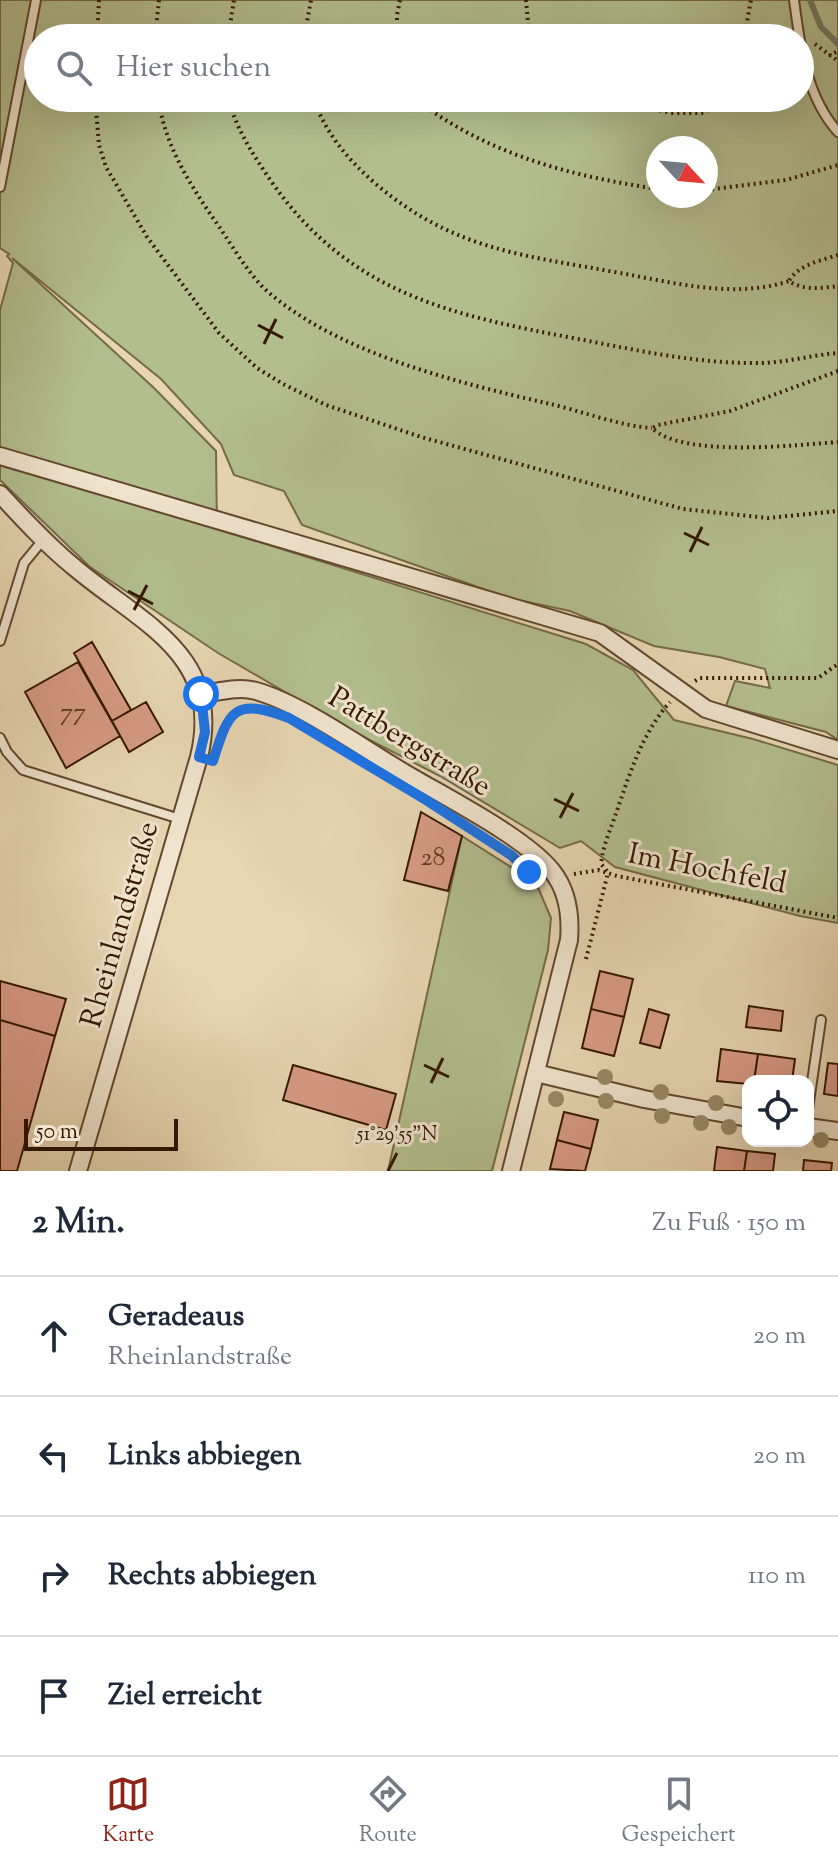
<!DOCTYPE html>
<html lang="de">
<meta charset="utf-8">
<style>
:root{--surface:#fff;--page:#f6f6f7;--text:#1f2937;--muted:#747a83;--line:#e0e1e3;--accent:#8f2418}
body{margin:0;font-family:"Sorts Mill Goudy",serif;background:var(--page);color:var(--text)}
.controls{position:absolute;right:24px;bottom:24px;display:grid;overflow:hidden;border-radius:16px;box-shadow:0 8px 32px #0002}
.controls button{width:72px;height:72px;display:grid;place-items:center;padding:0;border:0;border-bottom:2px solid var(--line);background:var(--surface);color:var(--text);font:40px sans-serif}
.compass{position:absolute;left:646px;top:136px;width:72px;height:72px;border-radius:50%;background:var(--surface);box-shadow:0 8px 32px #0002;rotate:116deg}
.scale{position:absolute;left:24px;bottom:20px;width:154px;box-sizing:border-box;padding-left:8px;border:4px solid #351800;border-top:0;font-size:22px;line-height:28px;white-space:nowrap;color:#351800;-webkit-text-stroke:6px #f0e4ce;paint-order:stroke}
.stop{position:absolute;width:24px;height:24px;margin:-18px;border:6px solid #1a73e8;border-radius:50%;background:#fff}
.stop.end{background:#1a73e8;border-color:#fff;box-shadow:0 2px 8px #0008}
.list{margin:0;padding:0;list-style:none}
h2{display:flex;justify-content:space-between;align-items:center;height:104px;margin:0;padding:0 32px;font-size:34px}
h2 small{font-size:26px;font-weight:400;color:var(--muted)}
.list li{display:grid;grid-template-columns:52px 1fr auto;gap:24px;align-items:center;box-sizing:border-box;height:120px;padding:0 32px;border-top:2px solid var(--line)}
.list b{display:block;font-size:30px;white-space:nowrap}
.list p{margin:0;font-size:26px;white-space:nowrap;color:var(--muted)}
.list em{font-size:26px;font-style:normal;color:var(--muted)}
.icon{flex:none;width:44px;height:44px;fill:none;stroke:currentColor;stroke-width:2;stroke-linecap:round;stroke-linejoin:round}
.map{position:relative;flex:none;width:838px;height:1171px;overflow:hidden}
.search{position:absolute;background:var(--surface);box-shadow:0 8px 32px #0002;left:24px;right:24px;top:24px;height:88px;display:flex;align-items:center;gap:20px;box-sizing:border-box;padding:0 28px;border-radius:44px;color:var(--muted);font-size:30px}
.sheet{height:584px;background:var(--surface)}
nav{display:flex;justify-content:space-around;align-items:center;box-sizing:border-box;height:112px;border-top:2px solid var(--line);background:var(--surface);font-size:22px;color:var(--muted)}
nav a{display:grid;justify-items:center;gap:4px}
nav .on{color:var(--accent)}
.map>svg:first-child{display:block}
.green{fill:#b3be8f;stroke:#746b48;stroke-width:2;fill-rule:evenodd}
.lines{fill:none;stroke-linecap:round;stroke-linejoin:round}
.stream{stroke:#707964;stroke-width:6}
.building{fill:#d89b86;stroke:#351800;stroke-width:2}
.service-casing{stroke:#62482d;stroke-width:12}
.minor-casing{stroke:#62482d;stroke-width:20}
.path{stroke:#351800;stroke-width:4;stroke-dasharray:2 4;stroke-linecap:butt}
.service{stroke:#f0e4ce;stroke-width:8}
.minor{stroke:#f0e4ce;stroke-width:16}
.tree{fill:#9a8968}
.route{stroke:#1a73e8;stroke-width:10}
.ticks{fill:none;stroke:#351800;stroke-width:3}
.labels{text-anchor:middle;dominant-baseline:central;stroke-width:6;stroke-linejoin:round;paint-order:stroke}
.number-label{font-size:26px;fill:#5e3922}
.street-label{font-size:30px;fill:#351800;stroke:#f0e4ce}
.ticks-label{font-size:20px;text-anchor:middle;fill:#351800;stroke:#f0e4ce;stroke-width:6;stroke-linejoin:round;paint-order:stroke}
</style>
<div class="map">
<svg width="838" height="1171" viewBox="0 0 838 1171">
<rect width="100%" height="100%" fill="#e8d6b3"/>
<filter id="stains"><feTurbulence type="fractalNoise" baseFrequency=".0025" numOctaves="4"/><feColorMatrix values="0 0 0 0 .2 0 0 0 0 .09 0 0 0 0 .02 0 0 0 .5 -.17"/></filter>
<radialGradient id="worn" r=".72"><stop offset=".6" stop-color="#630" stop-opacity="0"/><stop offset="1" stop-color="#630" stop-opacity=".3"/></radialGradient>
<!-- green -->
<path class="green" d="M0 0H838V740L826 732 726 706 735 681 770 688 765 669 719 657 654 646 570 611 509 598 302 525 284 491 234 475 221 444 161 379 12 258 154 388 216 451 217 529 586 644 633 670 674 720 753 739 838 765V923L800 916 615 867 581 841 560 848 440 776 352 731 218 653 90 567 0 480V310L13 263 7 256 9 254 0 248ZM38 38H800V98H38ZM658 148H706V196H658Z
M462 836 536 883 551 918 548 950 492 1171H388Z"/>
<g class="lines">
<!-- stream -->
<path class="stream" d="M810 0 821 27 838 44"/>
</g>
<!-- building -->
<path class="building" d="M92 642 131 710 112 721 74 653Z
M78 662 120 736 66 768 25 692Z
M146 702 163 732 129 752 112 721Z
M421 812 462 836 448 891 404 880Z
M600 971 633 979 624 1017 591 1009Z
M0 981 66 999 55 1036 0 1020Z
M749 1006 783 1011 781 1031 746 1027Z
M591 1009 624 1017 614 1056 582 1048Z
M649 1009 669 1015 660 1048 640 1043Z
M0 1020 55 1036 17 1171H0Z
M721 1049 758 1054 754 1081H748V1084L717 1081Z
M758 1054 795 1059 792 1081H754Z
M828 1063 838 1064V1096L824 1094Z
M293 1065 396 1094 386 1130 283 1100Z
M564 1112 598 1120 591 1149 557 1140Z
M557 1140 591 1149 585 1171 550 1169Z
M717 1147 747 1151 744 1171H714Z
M747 1151 775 1154 773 1171H744Z
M804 1160 832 1163 831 1171H803Z"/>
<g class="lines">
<!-- service casing -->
<g class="service-casing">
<path id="service" d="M794 0C800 45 806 97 838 132
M0 187 36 0
M0 641 24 563 43 540
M0 738 7 752 23 770 180 819
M808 1109 821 1020"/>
</g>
<!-- minor casing -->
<g class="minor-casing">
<path id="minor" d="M0 456 600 633 706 709 838 750
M0 494C23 519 48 546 74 567 140 623 224 654 199 757L78 1171
M201 694C218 692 239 686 256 691 299 703 360 746 400 770 441 795 524 836 552 871 568 891 571 915 569 940L511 1171
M536 1073 644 1099 748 1118
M808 1127 838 1131"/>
</g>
<!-- path -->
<path class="path" d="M526 0 529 33 531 38
M97 38 99 0
M155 38 159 0
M228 38 234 0
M304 38 311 0
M397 38V15L400 0
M744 38 751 0
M815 44 838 61
M829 56 838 51
M95 98 99 145 106 167 147 237 219 333 257 368 283 384 326 405 421 437 683 509 768 518 838 511
M158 98C165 144 187 180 213 218 229 240 247 273 267 291 338 353 455 382 546 403 579 410 619 426 652 428
M228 98C237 131 254 156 273 184 352 295 452 315 578 339 636 350 694 363 753 363 782 364 810 355 838 353
M313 98C326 134 348 160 377 185 456 251 524 255 620 273 675 283 735 299 789 281
M417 98C432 113 450 123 468 133 529 165 591 179 658 189
M607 98 671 113H704L725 98
M706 190 786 180 838 165
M838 255C820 261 799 264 789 281 803 291 822 288 838 286
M838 371 730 411 658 425 652 428C682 458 797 445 838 442
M695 681 700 678H818L838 664
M222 735C226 724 231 712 243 709
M607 871 601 864C603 848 607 837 613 822 628 780 640 735 670 702
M574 874 598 870 617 876 838 918
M586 959 608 873"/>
<!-- service -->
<use href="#service" class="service"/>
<!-- minor -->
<use href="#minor" class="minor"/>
</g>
<!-- trees -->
<g class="tree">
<circle cx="605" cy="1077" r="8"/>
<circle cx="661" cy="1092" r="8"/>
<circle cx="556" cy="1099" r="8"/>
<circle cx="606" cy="1101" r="8"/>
<circle cx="716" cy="1103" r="8"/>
<circle cx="662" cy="1116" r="8"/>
<circle cx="701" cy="1123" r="8"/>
<circle cx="729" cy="1127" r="8"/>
<circle cx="821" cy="1140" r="8"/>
</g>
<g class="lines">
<!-- route -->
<path class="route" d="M201 694 205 732 199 757 213 761C229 710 234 697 289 718L426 800 511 855 529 872"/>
</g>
<!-- ticks -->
<path class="ticks" d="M258 325 283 338M264 344 276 319M684 533 709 545M690 552 702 527M128 591 153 604M134 610 147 585M554 799 579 811M560 818 573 793M424 1065 449 1077M431 1083 443 1058M388 1171 397 1153"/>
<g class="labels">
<!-- number labels -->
<g class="number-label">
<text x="73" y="713">77</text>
<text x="433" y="858">28</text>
</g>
<!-- street labels -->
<g class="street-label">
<text transform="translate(409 743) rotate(31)">Pattbergstraße</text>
<text transform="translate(707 870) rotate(11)">Im Hochfeld</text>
<text transform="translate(121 925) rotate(-74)">Rheinlandstraße</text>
</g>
</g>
<g class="ticks-label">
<text x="397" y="1140">51°29'55"N</text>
</g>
<rect width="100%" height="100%" filter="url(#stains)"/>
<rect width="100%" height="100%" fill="url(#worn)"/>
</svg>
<div class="controls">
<button><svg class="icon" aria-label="locate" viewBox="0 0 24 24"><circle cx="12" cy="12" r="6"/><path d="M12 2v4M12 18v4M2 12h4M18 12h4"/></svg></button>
</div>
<svg class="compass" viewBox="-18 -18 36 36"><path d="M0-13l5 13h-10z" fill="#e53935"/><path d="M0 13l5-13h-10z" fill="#747a83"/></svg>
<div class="scale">50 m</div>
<div class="stop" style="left:201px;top:694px"></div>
<div class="stop end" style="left:529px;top:872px"></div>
<div class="search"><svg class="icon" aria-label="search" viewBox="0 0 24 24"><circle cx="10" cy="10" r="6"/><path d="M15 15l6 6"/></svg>Hier suchen</div>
</div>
<section class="sheet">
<h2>2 Min.<small>Zu Fuß · 150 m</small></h2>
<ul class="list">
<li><svg class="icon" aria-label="ahead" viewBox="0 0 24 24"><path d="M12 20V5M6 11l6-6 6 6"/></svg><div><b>Geradeaus</b><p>Rheinlandstraße</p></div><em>20 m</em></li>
<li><svg class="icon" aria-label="left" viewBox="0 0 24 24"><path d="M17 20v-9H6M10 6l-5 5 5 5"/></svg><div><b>Links abbiegen</b></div><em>20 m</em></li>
<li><svg class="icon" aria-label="right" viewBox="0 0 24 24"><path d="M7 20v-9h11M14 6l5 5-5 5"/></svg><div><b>Rechts abbiegen</b></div><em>110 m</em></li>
<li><svg class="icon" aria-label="arrive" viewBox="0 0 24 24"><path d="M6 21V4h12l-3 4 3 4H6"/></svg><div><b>Ziel erreicht</b></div></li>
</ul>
</section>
<nav>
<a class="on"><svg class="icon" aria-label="map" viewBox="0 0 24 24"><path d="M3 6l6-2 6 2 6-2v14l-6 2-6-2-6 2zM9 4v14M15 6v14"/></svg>Karte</a>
<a><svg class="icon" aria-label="directions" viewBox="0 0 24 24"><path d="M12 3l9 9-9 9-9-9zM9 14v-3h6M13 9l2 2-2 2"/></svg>Route</a>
<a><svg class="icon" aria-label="saved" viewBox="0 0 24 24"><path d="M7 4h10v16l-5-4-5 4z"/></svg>Gespeichert</a>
</nav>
